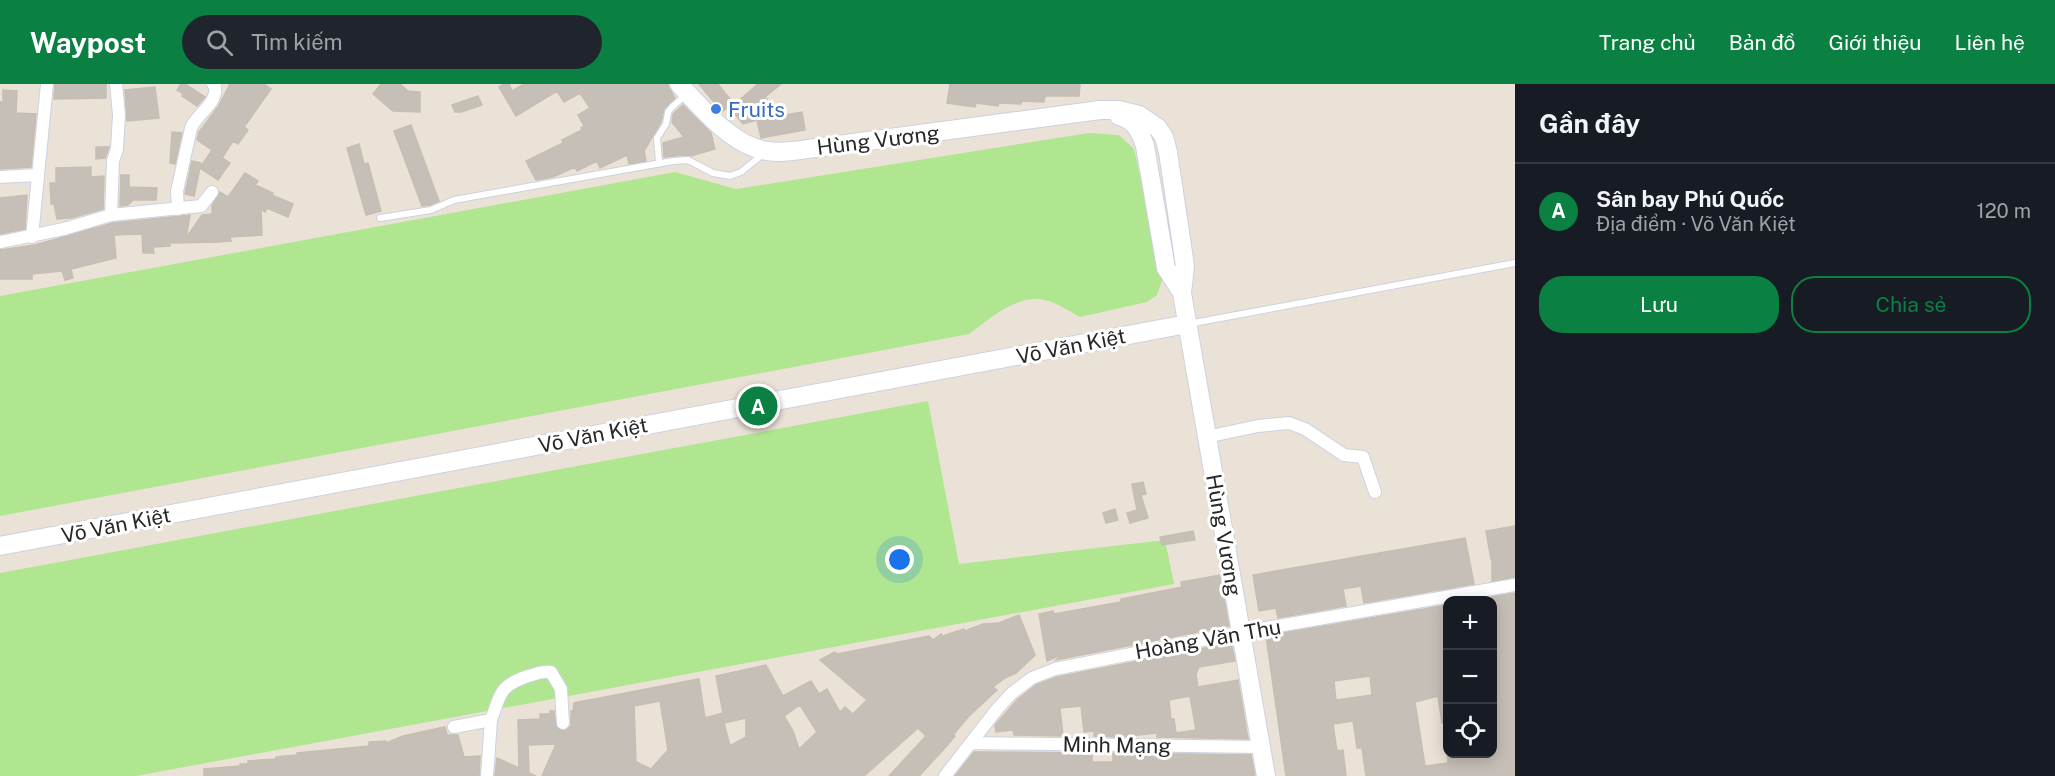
<!DOCTYPE html>
<html lang="vi">
<meta charset="utf-8">
<style>
:root{--surface:#171b24;--page:#20242c;--text:#f1f3f6;--muted:#9ea1a6;--line:#363941;--accent:#0b8043}
body{margin:0;font-family:"Public Sans",sans-serif;background:var(--page);color:var(--text)}
.controls{position:absolute;right:18px;bottom:18px;display:grid;overflow:hidden;border-radius:12px;box-shadow:0 3px 15px #0003}
.controls button{width:54px;height:54px;display:grid;place-items:center;padding:0;border:0;border-bottom:2px solid var(--line);background:var(--surface);color:var(--text);font:30px sans-serif}
.you{position:absolute;left:900px;top:476px;width:21px;height:21px;margin:-15px;border:4px solid #fff;border-radius:50%;background:#1a73e8;box-shadow:0 0 0 9px #1a73e833}
.badge{display:grid;place-items:center;width:39px;height:39px;border-radius:50%;background:var(--accent);color:#fff;font-size:20px;font-weight:700}
.pin{position:absolute;translate:-50% -50%;border:3px solid #fff;box-shadow:0 2px 6px #0006}
.list{margin:0;padding:0;list-style:none}
h2{display:flex;justify-content:space-between;align-items:center;height:78px;margin:0;padding:0 24px;font-size:26px}
h2 small{font-size:20px;font-weight:400;color:var(--muted)}
.list li{display:grid;grid-template-columns:39px 1fr auto;gap:18px;align-items:center;box-sizing:border-box;height:96px;padding:0 24px;border-top:2px solid var(--line)}
.list b{display:block;font-size:22px;white-space:nowrap}
.list p{margin:0;font-size:20px;white-space:nowrap;color:var(--muted)}
.list em{font-size:20px;font-style:normal;color:var(--muted)}
.actions{display:flex;gap:12px;padding:18px 24px}
.actions a{flex:1;padding:14px 0;border:2px solid var(--accent);border-radius:24px;text-align:center;font-size:21px;color:var(--accent)}
.actions .main{background:var(--accent);color:#fff}
.icon{flex:none;width:33px;height:33px;fill:none;stroke:currentColor;stroke-width:2;stroke-linecap:round;stroke-linejoin:round}
.map{position:relative;flex:none;width:1515px;height:692px;overflow:hidden}
header{display:flex;align-items:center;gap:36px;box-sizing:border-box;height:84px;padding:0 30px;background:var(--accent);color:#fff}
header strong{font-size:28px}
nav{display:flex;gap:33px;margin-inline-start:auto;font-size:21px}
.search{width:420px;height:54px;background:var(--page);display:flex;align-items:center;gap:15px;box-sizing:border-box;padding:0 21px;border-radius:33px;color:var(--muted);font-size:22px}
main{display:flex}
aside{flex:1;background:var(--surface)}
.map>svg:first-child{display:block}
.green{fill:#b0e68f}
.building{fill:#c6bfb7;stroke:#c6beb1;stroke-width:1.5;fill-rule:evenodd}
.lines{fill:none;stroke-linecap:round;stroke-linejoin:round}
.lane-casing{stroke:#ccd1e2;stroke-width:8}
.street-casing{stroke:#ccd1e2;stroke-width:14}
.secondary-casing{stroke:#ccd1e2;stroke-width:20}
.lane{stroke:#fff;stroke-width:6}
.street{stroke:#fff;stroke-width:12}
.secondary{stroke:#fff;stroke-width:18}
.shop-dot{fill:#3f7fe0;stroke:#fff;stroke-width:2}
.labels{text-anchor:middle;dominant-baseline:central;stroke-width:6;stroke-linejoin:round;paint-order:stroke}
.shop-label{font-size:21px;fill:#366cbe;stroke:#fff;text-anchor:start}
.street-label{font-size:21px;fill:#272727;stroke:#fff}
</style>
<header>
<strong>Waypost</strong>
<div class="search"><svg class="icon" aria-label="search" viewBox="0 0 24 24"><circle cx="10" cy="10" r="6"/><path d="M15 15l6 6"/></svg>Tìm kiếm</div>
<nav><a>Trang chủ</a><a>Bản đồ</a><a>Giới thiệu</a><a>Liên hệ</a></nav>
</header>
<main>
<div class="map">
<svg width="1515" height="692" viewBox="0 0 1515 692">
<rect width="100%" height="100%" fill="#ebe2d7"/>
<!-- green -->
<path class="green" d="M1089 49 1119 51 1134 65 1163 193 1157 211 1147 218 1080 233C1071 228 1063 223 1054 219 1022 205 993 232 969 250L0 432V212L675 88 736 105Z
M928 317 959 480 1165 456 1174 500 136 692H0V489Z"/>
<!-- building -->
<path class="building" d="M55 0H106V14L54 15Z
M181 0H185L205 13 197 22 182 12 184 10 177 6Z
M230 0H264L271 5 244 43 248 46 238 60 233 57 222 74 230 79 218 96 200 84 212 66 197 56 199 48 218 23Z
M381 0H400L408 7 420 8V28L393 27 373 10Z
M504 0H509L512 7 524 0H667L675 14 664 25 661 38 644 67 646 77 629 80 627 71 600 84 597 77 577 87 575 83 553 93 536 96 526 77 563 59 562 56 582 46 581 44 584 42 578 31 590 24 580 9 564 18 557 7 516 32 499 3Z
M699 0H718L733 19 722 28Z
M758 0H781L765 13 779 32 802 28 805 46 761 54 757 36 743 40 730 24Z
M950 0H1080L1079 12H1045L1044 18 1021 17V20L999 19 998 22 976 19 975 23 947 19Z
M155 3 159 34 127 37 125 6Z
M3 6 17 7 16 29 36 30 31 83 0 85V18H3Z
M478 12 482 21 461 28H455L452 21Z
M683 21 711 49 715 65 691 72 686 71 664 73 663 59 684 53 672 38 673 30Z
M411 41 439 117 430 121 422 122 394 47Z
M172 48 182 49 175 80 170 79Z
M359 60 364 80 368 79 381 127 366 131 347 64Z
M96 63H109L105 74 96 75Z
M192 77 201 79 194 112 185 110Z
M91 83V93L104 92 103 125 71 134 57 135 54 120H51L50 99H56V84Z
M245 89 258 97 255 101 273 109 272 111 293 120 288 133 267 124 265 128 261 125 262 151 230 153 231 157 219 158 170 159V162L153 163 154 169H143L142 150 114 151 116 174 71 185 73 194 65 196 62 187 32 190V195H0V166L35 161 113 139 190 131 186 154 202 131 212 130V122L220 108 228 113Z
M121 91H129V103L157 104 156 116H133L128 121 120 122Z
M27 111 25 145 0 150V114Z
M1143 398 1146 410 1141 411 1148 434 1130 439 1127 429 1137 426 1132 400Z
M1115 425 1118 436 1106 439 1103 429Z
M1515 442V493L1492 497V475H1491L1486 447Z
M1193 447 1195 456 1162 461 1160 453Z
M1465 454 1474 500 1364 519 1361 502 1343 505 1346 522 1278 534 1276 524 1259 527 1253 491Z
M1220 491 1229 542 1056 576 1063 570 1047 577 1039 530 1053 527 1054 530 1121 518V515L1182 503 1181 498Z
M1515 509V692H1366L1362 664H1357L1353 637 1333 640 1337 667 1343 666 1346 692H1286L1266 552 1448 521V639H1442L1438 612 1415 618 1425 682 1448 679 1447 669H1492V513ZM1370 592 1372 611 1336 616 1334 597Z
M1019 531 1035 571 1016 589 1005 594 993 603 997 606 969 632 953 651 955 652 944 665 919 692H889L926 652 918 644 864 692H542L556 660 528 661 529 689 536 692H495L497 674 519 684 518 636 540 635V630H550V627H554L556 643 564 647 571 642V627H573L574 619 699 595 705 634 723 629 716 592 766 581 783 612 811 597 819 610 827 605 840 628 845 623 853 630 867 616 820 576 835 568 837 570 929 552 933 556 941 550 943 552 964 545 965 547 983 540 999 539ZM660 617 668 666 651 685 636 678 634 622ZM800 621 817 648 799 665 793 647 784 632ZM746 634V653L730 662 724 639Z
M1231 559 1235 577 1199 583 1196 590 1198 603 1238 596 1248 655 1157 653V649L1119 653 1094 652V647L1084 648 1081 622 1060 624 1063 652 1014 651 1013 646 996 648 995 641 1018 615 1036 601 1057 593ZM1190 612 1196 646 1176 649 1174 635H1171L1169 616Z
M445 643 447 651H458L464 673 480 672 479 692H204V685L240 682V680H248V677L276 675V673L297 671V669L369 662V658L386 657V659L403 652Z
M974 668 1092 669V678H1113V669L1251 671 1255 692H955Z"/>
<g class="lines">
<!-- lane casing -->
<g class="lane-casing">
<path id="lane" d="M659 79 657 54 666 40 668 28 672 23 687 10
M380 134 431 126 454 116 673 77 688 76 713 89 730 92 741 88 763 70
M1188 240 1515 179"/>
</g>
<!-- street casing -->
<g class="street-casing">
<path id="street" d="M0 93 37 91
M178 125 177 107 191 44C198 28 218 20 215 2L213 0
M111 131 113 77 117 65 119 31 116 0
M32 153 47 0
M0 158 64 145 111 131 201 122 212 108
M1206 353 1258 342 1289 339 1305 345 1344 371 1363 373 1375 408
M454 643 491 636C501 609 499 602 528 592 536 590 542 587 551 588L561 605 563 639
M972 659 1261 663
M487 692 491 636
M945 692 998 624 1012 609 1032 594 1055 585 1243 548 1515 501"/>
</g>
<!-- secondary casing -->
<g class="secondary-casing">
<path id="secondary" d="M679 0C702 24 732 62 767 67 785 70 805 65 823 63L1100 26H1119L1139 31 1158 44 1164 53 1168 68 1185 182 1182 209 1266 692
M1119 32C1135 36 1140 47 1145 62L1166 184 1182 209
M0 462 1187 240"/>
</g>
<!-- lane -->
<use href="#lane" class="lane"/>
<!-- street -->
<use href="#street" class="street"/>
<!-- secondary -->
<use href="#secondary" class="secondary"/>
</g>
<!-- markers -->
<circle class="shop-dot" cx="716" cy="25" r="6"/>
<g class="labels">
<!-- shop labels -->
<g class="shop-label">
<text x="728" y="25">Fruits</text>
</g>
<!-- street labels -->
<g class="street-label">
<text transform="translate(878 56) rotate(-7)">Hùng Vương</text>
<text transform="translate(1071 262) rotate(-11)">Võ Văn Kiệt</text>
<text transform="translate(593 351) rotate(-11)">Võ Văn Kiệt</text>
<text transform="translate(116 441) rotate(-11)">Võ Văn Kiệt</text>
<text transform="translate(1224 451) rotate(80)">Hùng Vương</text>
<text transform="translate(1208 555) rotate(-10)">Hoàng Văn Thụ</text>
<text transform="translate(1117 661) rotate(1)">Minh Mạng</text>
</g>
</g>
</svg>
<div class="controls">
<button>+</button>
<button>−</button>
<button><svg class="icon" aria-label="locate" viewBox="0 0 24 24"><circle cx="12" cy="12" r="6"/><path d="M12 2v4M12 18v4M2 12h4M18 12h4"/></svg></button>
</div>
<div class="you"></div>
<div class="pin badge" style="left:758px;top:322px">A</div>
</div>
<aside>
<h2>Gần đây<small></small></h2>
<ul class="list">
<li><span class="badge">A</span><div><b>Sân bay Phú Quốc</b><p>Địa điểm · Võ Văn Kiệt</p></div><em>120 m</em></li>
</ul>
<div class="actions"><a class="main">Lưu</a><a>Chia sẻ</a></div>
</aside>
</main>
